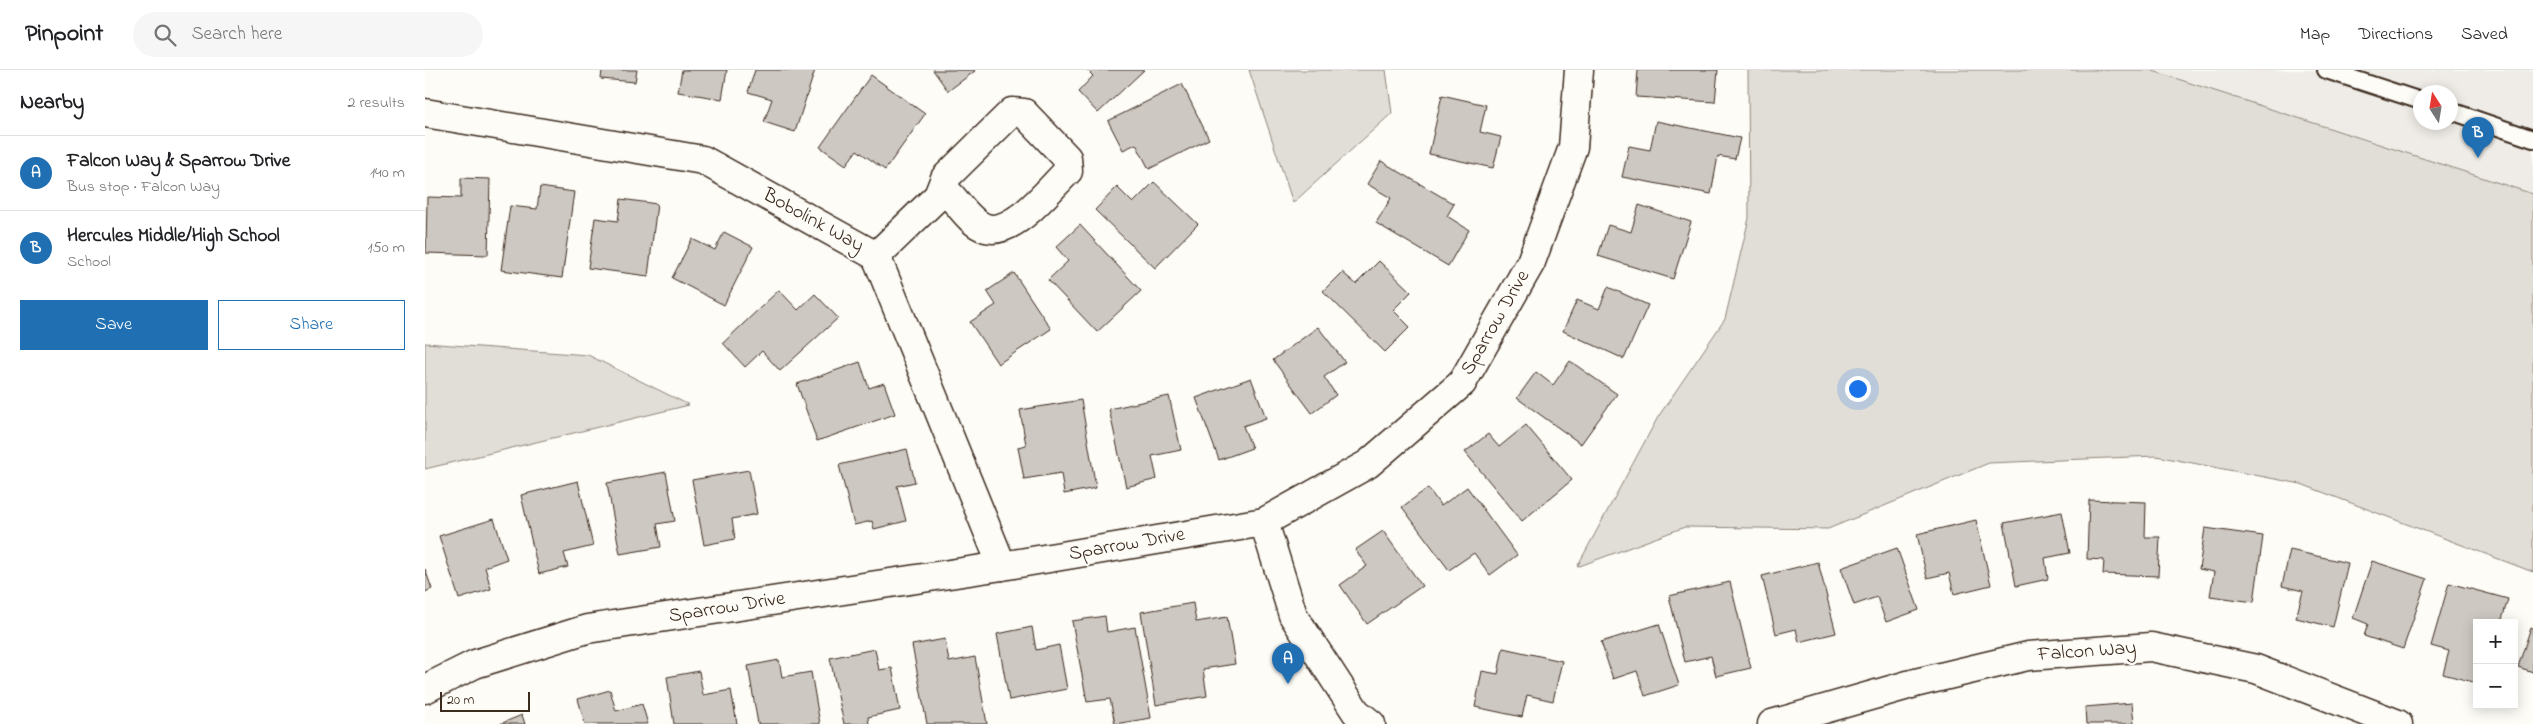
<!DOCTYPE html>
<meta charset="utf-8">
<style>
:root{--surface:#fff;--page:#f6f6f6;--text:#202124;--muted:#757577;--line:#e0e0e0;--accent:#1f6fb2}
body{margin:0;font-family:"Indie Flower",sans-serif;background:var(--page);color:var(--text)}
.controls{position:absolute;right:15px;bottom:15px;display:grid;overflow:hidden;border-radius:0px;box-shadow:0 2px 12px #0003}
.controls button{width:45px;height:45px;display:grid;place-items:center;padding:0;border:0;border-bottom:1px solid var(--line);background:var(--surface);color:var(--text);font:25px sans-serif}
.compass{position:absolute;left:1988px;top:15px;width:45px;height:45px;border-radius:50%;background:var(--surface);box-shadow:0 2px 12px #0003;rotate:348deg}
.scale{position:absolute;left:15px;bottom:12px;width:90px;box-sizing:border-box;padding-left:5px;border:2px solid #3b2a1e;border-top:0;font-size:14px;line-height:18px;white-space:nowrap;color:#3b2a1e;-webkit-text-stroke:4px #fdfcf7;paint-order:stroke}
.you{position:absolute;left:1432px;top:318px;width:18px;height:18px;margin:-12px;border:4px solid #fff;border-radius:50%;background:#1a73e8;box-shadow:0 0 0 8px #1a73e833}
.badge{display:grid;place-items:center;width:32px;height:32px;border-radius:50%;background:var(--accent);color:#fff;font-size:16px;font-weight:700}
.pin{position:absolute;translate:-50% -41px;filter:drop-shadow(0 1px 2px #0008)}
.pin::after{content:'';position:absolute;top:26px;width:18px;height:15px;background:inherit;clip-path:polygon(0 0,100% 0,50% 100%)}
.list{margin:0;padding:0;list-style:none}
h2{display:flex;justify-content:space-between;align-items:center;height:65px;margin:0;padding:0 20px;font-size:21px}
h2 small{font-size:16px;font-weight:400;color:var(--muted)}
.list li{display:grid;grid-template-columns:32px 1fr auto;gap:15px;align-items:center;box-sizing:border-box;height:75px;padding:0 20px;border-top:1px solid var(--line)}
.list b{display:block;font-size:19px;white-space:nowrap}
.list p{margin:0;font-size:16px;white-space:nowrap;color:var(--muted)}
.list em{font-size:16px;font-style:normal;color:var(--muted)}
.actions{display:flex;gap:10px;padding:15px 20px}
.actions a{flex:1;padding:11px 0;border:1px solid var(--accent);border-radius:0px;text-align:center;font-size:18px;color:var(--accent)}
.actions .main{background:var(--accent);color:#fff}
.icon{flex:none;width:28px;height:28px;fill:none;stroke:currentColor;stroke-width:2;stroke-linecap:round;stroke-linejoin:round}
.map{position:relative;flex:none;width:2108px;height:654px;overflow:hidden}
header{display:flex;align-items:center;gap:30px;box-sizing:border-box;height:70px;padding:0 25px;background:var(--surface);border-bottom:1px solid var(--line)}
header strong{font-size:24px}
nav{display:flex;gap:28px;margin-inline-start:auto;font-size:18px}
.search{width:350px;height:45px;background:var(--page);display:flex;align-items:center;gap:12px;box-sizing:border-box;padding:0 18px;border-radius:28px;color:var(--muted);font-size:19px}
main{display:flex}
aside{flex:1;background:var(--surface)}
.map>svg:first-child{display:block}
.built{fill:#efece7;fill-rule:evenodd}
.green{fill:#e1ded7;stroke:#8e847a}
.building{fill:#cdc8c2;stroke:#3b2a1e}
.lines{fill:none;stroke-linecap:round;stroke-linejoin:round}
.service-casing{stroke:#3b2a1e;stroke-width:20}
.minor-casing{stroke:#3b2a1e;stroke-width:31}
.tertiary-casing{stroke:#3b2a1e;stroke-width:31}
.service{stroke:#fdfcf7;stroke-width:16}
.minor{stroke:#fdfcf7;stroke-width:28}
.tertiary{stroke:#fdfcf7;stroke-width:28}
.labels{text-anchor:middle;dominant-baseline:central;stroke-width:4.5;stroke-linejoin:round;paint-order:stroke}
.street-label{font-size:20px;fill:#3b2a1e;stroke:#fdfcf7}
</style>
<header>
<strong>Pinpoint</strong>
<div class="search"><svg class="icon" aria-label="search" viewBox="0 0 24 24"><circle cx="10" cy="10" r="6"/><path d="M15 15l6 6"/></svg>Search here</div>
<nav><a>Map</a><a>Directions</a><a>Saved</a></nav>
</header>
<main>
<aside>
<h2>Nearby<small>2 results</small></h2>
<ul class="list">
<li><span class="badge">A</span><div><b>Falcon Way &amp; Sparrow Drive</b><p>Bus stop · Falcon Way</p></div><em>140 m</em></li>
<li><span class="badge">B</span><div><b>Hercules Middle/High School</b><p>School</p></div><em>150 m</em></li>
</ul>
<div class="actions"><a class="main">Save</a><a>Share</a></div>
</aside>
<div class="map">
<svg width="2108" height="654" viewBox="0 0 2108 654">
<rect width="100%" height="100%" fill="#fdfcf7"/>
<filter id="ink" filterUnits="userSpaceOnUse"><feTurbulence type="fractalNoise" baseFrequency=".02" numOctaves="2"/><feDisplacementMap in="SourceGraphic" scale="10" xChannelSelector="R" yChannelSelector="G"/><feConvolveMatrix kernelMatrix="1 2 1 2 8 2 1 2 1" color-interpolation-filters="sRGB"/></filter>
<g filter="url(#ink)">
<!-- built -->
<path class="built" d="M1725 0H2108V124ZM1996 22H2026V52H1996Z"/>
<!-- green -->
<path class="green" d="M824 0H961L967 43 868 133Z
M1323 0H1725L2108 124V502L1876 414 1731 386 1564 393 1403 459 1260 457 1152 497 1233 347 1300 249 1324 148Z
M0 273 163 285 264 335 0 399Z"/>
<!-- building -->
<path class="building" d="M177 0H212L210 12 176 9Z
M257 0H302L297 29 253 22Z
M330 0H390L370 62 339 52 347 29 323 22Z
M508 0H549L550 1 523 21Z
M662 0H719L673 43 653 22 668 6Z
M1213 0H1293L1290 32 1211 27Z
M446 5 500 44 460 100 432 80 421 95 395 77Z
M757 14 784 69 724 99 711 74 698 80 683 51Z
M1017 25 1061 35 1055 62 1076 67 1068 98 1004 84Z
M1231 51 1315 68 1310 89 1293 86 1286 124 1197 107 1204 76 1225 80Z
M956 91 1029 134 1022 146 1044 160 1023 196 951 153 966 128 942 114Z
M36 108 65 109 63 185 1 183 2 127 36 128Z
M729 112 773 154 730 198 670 140 692 117 708 133Z
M115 117 149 122 137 208 76 200 85 136 112 139Z
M196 129 232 134 223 206 163 198 170 148 193 151Z
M1214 135 1266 152 1248 209 1173 186 1183 155 1206 162Z
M655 155 716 221 672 262 623 210 643 191 631 177Z
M299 162 328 177 299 235 247 208 267 169 290 180Z
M954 191 986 222 968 240 985 257 960 282 898 221 917 202 931 214Z
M589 203 626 259 573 294 545 252 571 235 562 221Z
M1183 217 1223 235 1199 289 1138 261 1152 230 1174 239Z
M354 220 373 240 390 224 413 248 355 301 337 281 320 297 298 273Z
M893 257 920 292 899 307 911 325 887 343 848 290Z
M1145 291 1192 324 1156 374 1092 328 1111 302 1128 315Z
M435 292 444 318 459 313 470 344 392 371 372 314Z
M826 308 841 348 818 356 827 378 794 390 771 328Z
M744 326 756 380 727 386 732 409 701 417 684 339Z
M656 330 671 418 639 424 636 403 599 409 593 377 601 375 595 340Z
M1101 355 1147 410 1097 451 1040 382 1063 364 1074 377Z
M482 379 490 412 472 416 481 451 449 459 447 451 429 455 414 395Z
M324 400 332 444 307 449 310 469 279 475 267 410Z
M241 402 250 451 232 454 236 477 195 484 182 413Z
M153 411 168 476 139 483 143 497 114 504 96 425Z
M1042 417 1092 485 1065 505 1049 483 1024 500 977 437 1003 418 1016 436Z
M1664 430 1721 432 1720 467H1735L1733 506 1678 504 1679 490 1662 489Z
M1637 442 1645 483 1620 488 1623 509 1591 516 1579 453Z
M69 449 82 489 60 497 66 519 34 529 14 466Z
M1551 450 1566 515 1529 524 1524 503 1502 508 1492 464Z
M1780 458 1838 466 1829 532 1785 526 1789 502 1774 499Z
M958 461 997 516 942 554 915 515 942 496 930 480Z
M1472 478 1494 540 1461 552 1452 527 1429 535 1416 498Z
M1865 480 1923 493 1908 557 1871 548 1878 521 1857 516Z
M1947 491 2002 509 1978 579 1939 566 1943 554 1928 548Z
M1393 492 1411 563 1374 572 1371 559 1351 564 1337 506Z
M0 499 7 519 0 522Z
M1305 512 1326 598 1291 606 1286 586 1260 592 1244 526Z
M2024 513 2083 529 2076 553H2052V613L2018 604 2024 581 2006 576Z
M768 533 771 552 802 547 810 594 778 599 782 626 731 635 716 542Z
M680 546 682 562 710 557 726 648 690 654 685 629 662 632 647 551Z
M1234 554 1254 615 1220 626 1212 601 1188 609 1176 572Z
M607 557 611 580 634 575 642 619 584 630 572 564Z
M2106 557 2108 558V602L2093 597Z
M520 569 524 592 550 587 562 654H502L487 575Z
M1078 578 1137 591 1128 631 1102 625 1097 647 1050 637 1057 601 1073 604Z
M450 579 454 600 467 598 475 640 443 647 444 654H419L405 588Z
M354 590 357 607 386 602 395 654H333L323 596Z
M274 601 278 625 306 620 312 654H249L242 607Z
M185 620 191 641 217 634 223 654H160L153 629Z
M1707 633 1709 654H1661L1660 637Z
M97 645 100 654H75Z"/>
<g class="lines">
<!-- service casing -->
<g class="service-casing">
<path id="service" d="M1901 0 1996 31
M2026 41 2108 69"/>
</g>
<!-- minor casing -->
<g class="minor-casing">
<path id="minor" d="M0 43 278 90 451 186 577 496
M451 186 513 126 520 108 587 42 599 43 642 88 643 101C625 118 589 166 561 158 546 154 535 135 524 124L513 126
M839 452 943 394 1037 313 1106 192 1148 77 1154 0"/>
</g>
<!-- tertiary casing -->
<g class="tertiary-casing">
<path id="tertiary" d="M0 619 50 594 162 559 577 496 839 452 868 545 931 642 946 654
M1347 654 1490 613 1603 586 1726 577 1831 599 1973 654"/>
</g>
<!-- service -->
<use href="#service" class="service"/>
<!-- minor -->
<use href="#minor" class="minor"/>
<!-- tertiary -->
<use href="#tertiary" class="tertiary"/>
</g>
</g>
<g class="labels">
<!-- street labels -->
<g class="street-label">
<text transform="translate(388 151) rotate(29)">Bobolink Way</text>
<text transform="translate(1071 253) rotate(-60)">Sparrow Drive</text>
<text transform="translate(702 475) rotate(-10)">Sparrow Drive</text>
<text transform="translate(302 538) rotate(-9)">Sparrow Drive</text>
<text transform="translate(1662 582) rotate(-4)">Falcon Way</text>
</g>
</g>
</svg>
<div class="controls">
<button>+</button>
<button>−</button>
</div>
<svg class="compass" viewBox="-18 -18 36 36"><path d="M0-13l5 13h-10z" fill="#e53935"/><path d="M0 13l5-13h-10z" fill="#757577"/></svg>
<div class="scale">20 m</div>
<div class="you"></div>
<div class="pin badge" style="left:863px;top:614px">A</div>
<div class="pin badge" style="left:2053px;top:88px">B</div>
</div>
</main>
